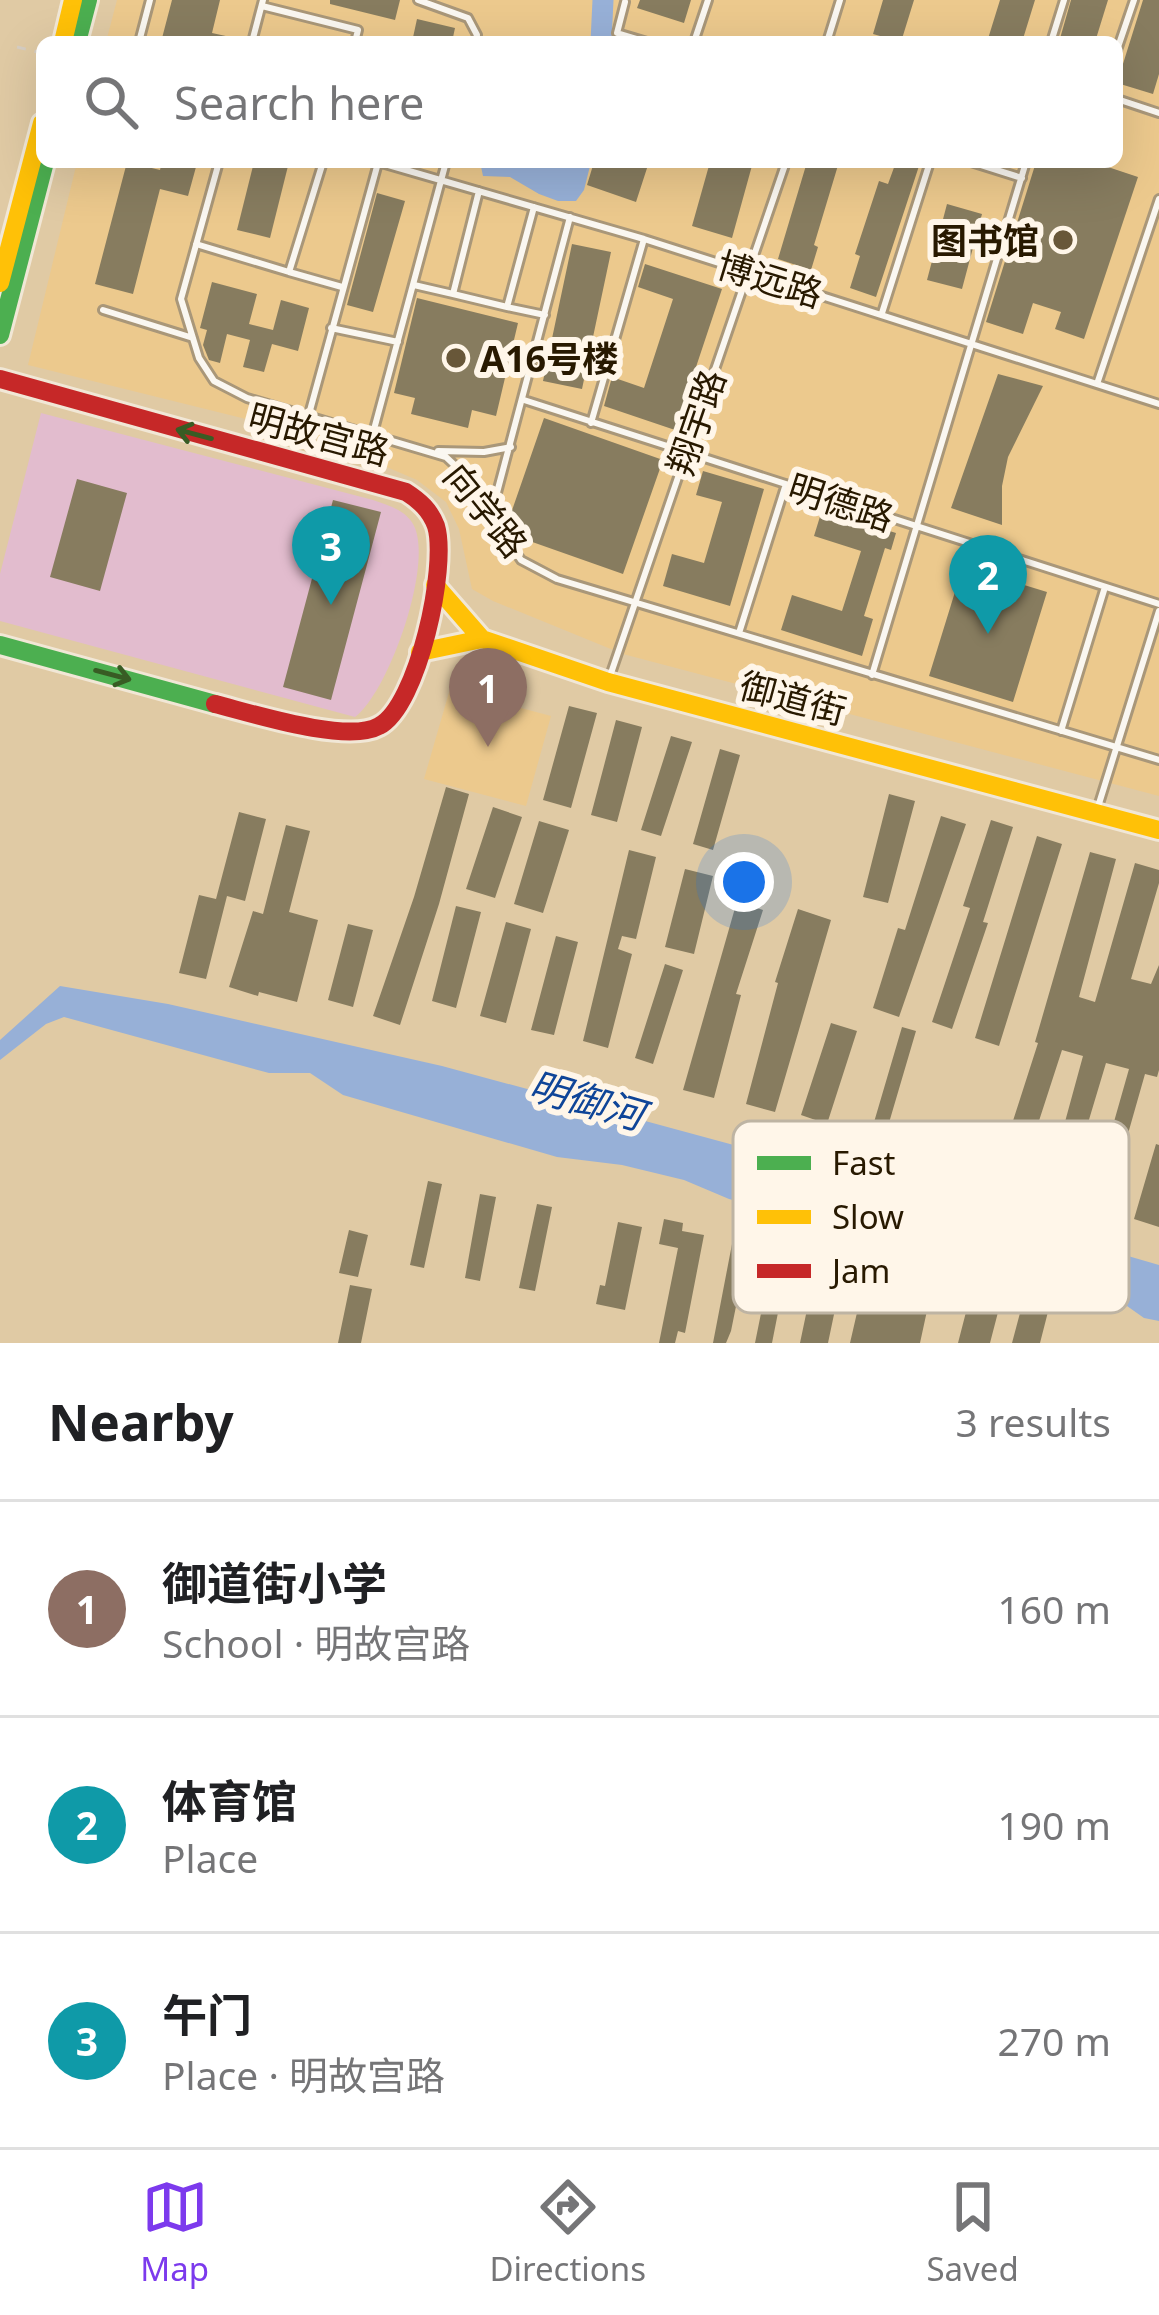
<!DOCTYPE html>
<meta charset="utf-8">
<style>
:root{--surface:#fff;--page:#f2f2f2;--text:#202124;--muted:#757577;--line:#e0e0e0;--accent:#7c3aed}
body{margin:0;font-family:"Noto Sans","Noto Sans SC",sans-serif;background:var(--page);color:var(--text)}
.you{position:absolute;left:744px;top:882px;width:42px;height:42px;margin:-30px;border:9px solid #fff;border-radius:50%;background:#1a73e8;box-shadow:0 0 0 18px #1a73e833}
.badge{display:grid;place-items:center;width:78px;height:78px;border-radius:50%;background:var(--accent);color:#fff;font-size:39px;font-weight:700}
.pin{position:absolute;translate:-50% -99px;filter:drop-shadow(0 3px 6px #0008)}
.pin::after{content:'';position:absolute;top:63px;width:42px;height:36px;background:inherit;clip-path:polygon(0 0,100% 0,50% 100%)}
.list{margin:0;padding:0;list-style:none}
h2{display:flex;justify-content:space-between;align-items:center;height:156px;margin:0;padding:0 48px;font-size:51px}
h2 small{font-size:39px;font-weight:400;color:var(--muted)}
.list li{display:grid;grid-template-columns:78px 1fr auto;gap:36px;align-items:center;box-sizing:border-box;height:216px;padding:0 48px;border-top:3px solid var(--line)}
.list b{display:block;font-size:45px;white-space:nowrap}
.list p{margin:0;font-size:39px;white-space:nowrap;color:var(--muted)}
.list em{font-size:39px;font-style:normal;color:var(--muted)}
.icon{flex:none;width:66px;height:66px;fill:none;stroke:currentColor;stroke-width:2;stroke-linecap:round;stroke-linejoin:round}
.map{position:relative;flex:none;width:1159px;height:1343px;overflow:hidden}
.search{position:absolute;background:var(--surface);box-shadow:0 12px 48px #0002;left:36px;right:36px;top:36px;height:132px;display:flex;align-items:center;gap:30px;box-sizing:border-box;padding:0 42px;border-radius:18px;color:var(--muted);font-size:45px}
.sheet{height:804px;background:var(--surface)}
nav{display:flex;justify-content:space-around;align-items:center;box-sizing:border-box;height:168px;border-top:3px solid var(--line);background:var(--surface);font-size:33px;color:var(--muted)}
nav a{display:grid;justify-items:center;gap:6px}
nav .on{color:var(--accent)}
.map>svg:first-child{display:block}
.built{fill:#ecc98d}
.green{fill:#e2bcce}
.water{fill:#97b0d7}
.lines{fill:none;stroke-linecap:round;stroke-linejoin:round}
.river{stroke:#97b0d7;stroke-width:21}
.building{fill:#877c5f;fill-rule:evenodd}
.lane-casing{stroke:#a99779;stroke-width:12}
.fast-casing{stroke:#f1e7d6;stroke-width:24}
.slow-casing{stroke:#f1e7d6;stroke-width:24}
.jam-casing{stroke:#f1e7d6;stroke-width:24}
.path{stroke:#d6cec3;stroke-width:3;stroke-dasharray:9 9;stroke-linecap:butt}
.lane{stroke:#faf7f1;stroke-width:6}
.fast{stroke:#4caf50;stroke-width:18}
.slow{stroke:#ffc107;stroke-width:18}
.jam{stroke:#c62828;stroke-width:18}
.oneway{stroke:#385c24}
.poi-dot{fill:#685739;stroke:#fff6e9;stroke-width:4.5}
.labels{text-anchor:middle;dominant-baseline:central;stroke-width:12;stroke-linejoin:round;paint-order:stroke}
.poi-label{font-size:36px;font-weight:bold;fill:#281900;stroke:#fff6e9;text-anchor:end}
.street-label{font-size:36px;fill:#281900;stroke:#fff6e9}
.water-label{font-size:39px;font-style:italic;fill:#0f4598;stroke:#fff6e9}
.key{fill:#fff6e9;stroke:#beb4a3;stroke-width:3}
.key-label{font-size:33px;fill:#281900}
</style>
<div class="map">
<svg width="1159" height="1343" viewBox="0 0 1159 1343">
<rect width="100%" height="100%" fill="#e0caa4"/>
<!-- built -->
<path class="built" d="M117 0H1159V796L623 654 493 601 472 589 459 529 446 502 417 480 314 436 28 365 77 162H1117V42H106Z
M450 689 551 716 526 806 424 779Z"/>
<!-- green -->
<path class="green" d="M41 413 373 500C388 505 405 510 413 524 435 561 389 692 355 717L0 621V574Z"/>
<!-- water -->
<path class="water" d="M480 162H591L584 190 576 201H558L539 194 510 177 483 176Z
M60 986 168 1004 442 1066 911 1193 1159 1265V1321L1144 1318 1127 1306 1106 1309 975 1279 967 1266 729 1199 684 1180 622 1165 557 1157 343 1095 310 1073H269L64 1017 46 1024 0 1060V1040Z"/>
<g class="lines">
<!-- river -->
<path class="river" d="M601 42 603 0"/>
</g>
<!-- building -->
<path class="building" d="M172 0H220L212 33 235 38 234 42H161Z
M330 0H400L395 20 330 4Z
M640 0H691L684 23 637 8Z
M883 0H914L901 42 873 34Z
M1000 0H1035L1022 42H987Z
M1071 0H1108L1095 42H1059Z
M1143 0H1159V74L1153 94 1117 83Z
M417 19 455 28 452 42H412Z
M127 162 160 170 162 162 196 167 188 196 160 189 133 294 95 284Z
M254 162H289L270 238 237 230Z
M594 162H649L636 202 587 185Z
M710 162H753L732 238 692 226Z
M807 162H839L814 245 818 247 811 270 778 259Z
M896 162 919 166 876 297 850 288 860 256 855 254 879 181 888 184Z
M1036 162H1093L1138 177 1084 339 1055 329 1061 312 1033 303 1023 334 986 322Z
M377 193 405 201 373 312 347 305Z
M947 204 982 214 962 289 927 280Z
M572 244 611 252 582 389 543 381Z
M645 264 722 289 675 430 604 406 612 377 644 388 673 299 638 287Z
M212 282 257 294 249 324 273 330 281 300 309 308 298 351 272 344 264 372 243 367 250 340 227 334 220 363 209 360 203 345 207 330 200 328Z
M417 298 518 323 496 416 472 410 468 428 411 414 415 398 394 393Z
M998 374 1043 386 1008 457 1002 486V525L951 508Z
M544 418 663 460 623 574 521 538 509 519Z
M703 471 764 489 730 606 663 586 672 554 704 563 722 502 696 495Z
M77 479 127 493 100 591 50 577Z
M333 500 381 512 331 700 283 687Z
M822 510 896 533 891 550 885 548 864 616 873 619 862 656 781 630 792 595 842 611 861 551 814 536Z
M963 566 1047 592 1013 702 929 676Z
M569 706 597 713 571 808 543 800Z
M616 720 642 727 617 822 591 815Z
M671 736 692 742 661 836 641 830Z
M720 749 740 755 713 850 693 844Z
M446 787 469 794 439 904 400 1025 373 1016 414 897Z
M889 794 915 801 888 903 863 897Z
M493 807 522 817 495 898 466 889Z
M239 812 266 819 245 901 227 896 206 979 179 973 199 895 216 899Z
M941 816 966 824 899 1017 873 1008 898 928 905 930Z
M991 820 1013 827 983 922 988 923 952 1029 932 1022 970 908 963 906Z
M539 821 569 830 543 913 514 904Z
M286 825 310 831 289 912 318 920 297 1002 259 992 258 996 229 987 253 911 263 914Z
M1037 836 1062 844 999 1046 975 1038Z
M629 850 656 857 636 939 622 936 618 949 632 954 608 1048 583 1041Z
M1090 852 1116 859 1079 997 1095 1002 1135 863 1159 870V883L1131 979 1151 984 1159 965V1070L1157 1077 1145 1074 1114 1183 1098 1178 1129 1069 1106 1063 1064 1203 969 1177 978 1150 1001 1158 1038 1043 1035 1042ZM1062 1050 1083 1056 1051 1173 1024 1167Z
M685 869 713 876 694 954 665 947Z
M737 901 763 910 736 994 741 995 714 1098 683 1090Z
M456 906 481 912 456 1008 432 1001Z
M798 909 831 920 775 1112 746 1104 778 983 775 982Z
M506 922 531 929 506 1023 480 1016Z
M348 924 373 930 353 1007 328 1000Z
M556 936 578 942 554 1035 531 1030Z
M665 964 683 970 653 1064 635 1058Z
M831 1023 857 1031 827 1124 801 1115Z
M902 1027 916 1031 886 1133 872 1129Z
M1156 1144 1159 1145V1227L1134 1219Z
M428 1181 442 1184 424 1268 410 1265Z
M480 1194 496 1197 480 1281 465 1278Z
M537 1204 552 1207 535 1291 519 1288Z
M664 1219 683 1223 682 1231 704 1235 685 1333 678 1331 675 1343H659L678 1248 659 1244Z
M618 1222 642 1227 625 1310 596 1304 600 1285 605 1286Z
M349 1230 368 1235 358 1277 339 1273Z
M822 1238 849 1243 828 1343H800Z
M732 1244 748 1247 731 1331 726 1343H713Z
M871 1252 895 1258 892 1274 933 1283 920 1343H850Z
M773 1254 789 1257 772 1343H755Z
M350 1285 372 1289 361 1343H338Z
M973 1285 1003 1293 990 1343H958Z
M1024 1298 1050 1304 1040 1343H1012Z"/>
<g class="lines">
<!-- lane casing -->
<g class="lane-casing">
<path id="lane" d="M418 0 468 18 477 35 475 42
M625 2 617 33 647 42
M262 6 358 30 355 42
M139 42 150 0
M252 42 263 0
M694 42 708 0
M827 42 840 0
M1051 42 1064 0
M1117 50 1134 0
M1117 99 1159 113
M219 162 181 299 199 358 214 381 247 398 446 457 463 473 521 560 557 579 1159 760
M378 162 644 239 1159 404
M971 162 1022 178
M479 191 453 294 507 307 534 207
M196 244 289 272 323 162
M289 272 342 287
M414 285 453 294
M507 307 545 315
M103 310 193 338
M882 313 930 162
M331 328 398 342
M1097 384 1159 199
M524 400 1159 604
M309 414 378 163
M591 423 644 239
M373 433 446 162
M438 451 484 452 511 447
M490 519 570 217
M739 633 786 484
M872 675 1026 162
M609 679 786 162
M1061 731 1105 587
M1097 810 1159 611"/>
</g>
<!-- fast casing -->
<g class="fast-casing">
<path id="fast" d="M77 42 88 0
M0 335 45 162
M0 645 215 704"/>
</g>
<!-- slow casing -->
<g class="slow-casing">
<path id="slow" d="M63 42 73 0
M0 283 42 123
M435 585 482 639 608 682 1159 830
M420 652 482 639"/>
</g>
<!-- jam casing -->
<g class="jam-casing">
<path id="jam" d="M0 379 406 492C420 501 430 510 436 526 448 566 418 706 379 726 347 744 251 713 215 704"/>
</g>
<!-- path -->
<path class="path" d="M17 47 42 53"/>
<!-- lane -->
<use href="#lane" class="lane"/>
<!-- fast -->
<use href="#fast" class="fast"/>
<!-- slow -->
<use href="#slow" class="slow"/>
<!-- jam -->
<use href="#jam" class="jam"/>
</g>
<!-- one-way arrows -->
<defs><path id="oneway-shaft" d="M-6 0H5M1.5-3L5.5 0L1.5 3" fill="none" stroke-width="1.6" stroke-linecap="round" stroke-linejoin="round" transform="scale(3)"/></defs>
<g class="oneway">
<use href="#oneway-shaft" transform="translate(194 434) rotate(-165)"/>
<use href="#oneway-shaft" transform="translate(113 675) rotate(15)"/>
</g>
<!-- markers -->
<g class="poi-dot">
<circle cx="1063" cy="240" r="12"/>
<circle cx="456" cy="358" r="12"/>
</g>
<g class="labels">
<!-- poi labels -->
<g class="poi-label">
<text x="1039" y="240">图书馆</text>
<text x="480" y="358" text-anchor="start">A16号楼</text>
</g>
<!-- street labels -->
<g class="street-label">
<text transform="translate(770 279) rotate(17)">博远路</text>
<text transform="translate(696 422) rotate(-71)">翔宇路</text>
<text transform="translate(319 434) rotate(15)">明故宫路</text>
<text transform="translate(841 502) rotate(18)">明德路</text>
<text transform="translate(486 510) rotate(51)">向学路</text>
<text transform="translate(793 698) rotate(15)">御道街</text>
</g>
<!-- water labels -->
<g class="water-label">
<text transform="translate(587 1099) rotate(16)">明御河</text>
</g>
</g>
<!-- legend -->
<rect x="733" y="1121" width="396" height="192" rx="18" class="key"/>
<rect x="757" y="1156" width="54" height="14" fill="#4caf50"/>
<rect x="757" y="1210" width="54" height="14" fill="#ffc107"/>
<rect x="757" y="1264" width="54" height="14" fill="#c62828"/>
<g class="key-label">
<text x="832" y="1175">Fast</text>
<text x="832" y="1229">Slow</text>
<text x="832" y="1283">Jam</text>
</g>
</svg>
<div class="you"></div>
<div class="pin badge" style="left:488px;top:747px;background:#8d6e63">1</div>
<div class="pin badge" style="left:988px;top:634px;background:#0f9aa8">2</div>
<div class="pin badge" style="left:331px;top:605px;background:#0f9aa8">3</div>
<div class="search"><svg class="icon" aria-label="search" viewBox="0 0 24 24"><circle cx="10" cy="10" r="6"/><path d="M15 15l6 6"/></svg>Search here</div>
</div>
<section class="sheet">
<h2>Nearby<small>3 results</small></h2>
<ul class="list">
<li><span class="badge" style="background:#8d6e63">1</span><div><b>御道街小学</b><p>School · 明故宫路</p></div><em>160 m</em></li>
<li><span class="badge" style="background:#0f9aa8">2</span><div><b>体育馆</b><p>Place</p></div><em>190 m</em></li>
<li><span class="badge" style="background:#0f9aa8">3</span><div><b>午门</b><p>Place · 明故宫路</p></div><em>270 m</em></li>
</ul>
</section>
<nav>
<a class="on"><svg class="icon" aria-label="map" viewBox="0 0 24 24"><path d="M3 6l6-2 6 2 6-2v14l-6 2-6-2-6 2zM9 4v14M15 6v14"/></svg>Map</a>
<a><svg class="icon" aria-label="directions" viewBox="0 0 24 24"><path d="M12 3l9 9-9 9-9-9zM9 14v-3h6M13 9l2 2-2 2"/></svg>Directions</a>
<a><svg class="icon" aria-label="saved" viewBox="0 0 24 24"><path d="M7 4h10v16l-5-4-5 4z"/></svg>Saved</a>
</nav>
